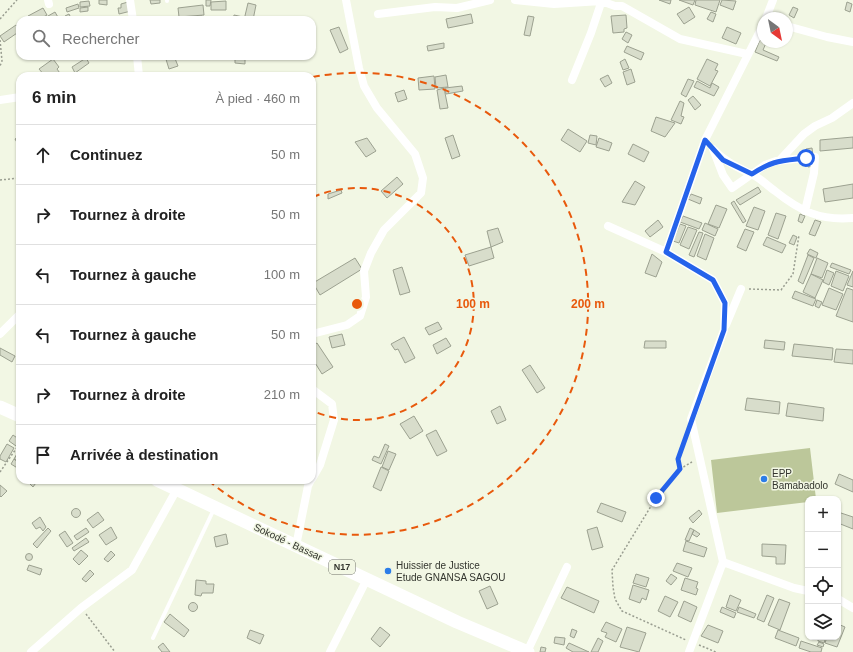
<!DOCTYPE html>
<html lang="fr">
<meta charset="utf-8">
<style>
:root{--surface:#fff;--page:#f2f2f2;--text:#222;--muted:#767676;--line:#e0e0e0}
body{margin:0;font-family:Helvetica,sans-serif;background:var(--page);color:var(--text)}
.controls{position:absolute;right:12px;bottom:12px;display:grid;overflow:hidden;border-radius:8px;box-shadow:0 1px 3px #0004}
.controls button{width:36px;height:36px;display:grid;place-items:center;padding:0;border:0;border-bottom:1px solid var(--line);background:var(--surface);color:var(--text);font:20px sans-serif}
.compass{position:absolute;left:757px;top:12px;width:36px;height:36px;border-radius:50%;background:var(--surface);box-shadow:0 1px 3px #0004;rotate:147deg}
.stop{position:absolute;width:12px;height:12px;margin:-9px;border:3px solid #2563eb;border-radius:50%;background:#fff}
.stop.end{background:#2563eb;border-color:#fff;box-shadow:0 1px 4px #0008}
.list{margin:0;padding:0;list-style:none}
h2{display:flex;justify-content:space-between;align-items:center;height:52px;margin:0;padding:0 16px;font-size:17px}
h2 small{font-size:13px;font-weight:400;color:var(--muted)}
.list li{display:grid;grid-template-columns:26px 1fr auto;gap:12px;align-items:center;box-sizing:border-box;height:60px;padding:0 16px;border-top:1px solid var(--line)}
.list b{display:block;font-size:15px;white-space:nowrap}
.list em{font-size:13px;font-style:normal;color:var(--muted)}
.icon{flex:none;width:22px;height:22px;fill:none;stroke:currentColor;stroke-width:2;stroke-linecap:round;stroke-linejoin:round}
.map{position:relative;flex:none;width:853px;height:652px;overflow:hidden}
.search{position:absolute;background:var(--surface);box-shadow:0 1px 3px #0004;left:16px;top:16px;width:300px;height:44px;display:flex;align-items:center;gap:10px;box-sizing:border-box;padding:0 14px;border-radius:12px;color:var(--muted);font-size:15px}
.panel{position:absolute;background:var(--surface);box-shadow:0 1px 3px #0004;left:16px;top:72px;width:300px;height:412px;border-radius:12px}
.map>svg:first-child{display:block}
.green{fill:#bcc79a}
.building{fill:#d8ddcb;stroke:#9ca190}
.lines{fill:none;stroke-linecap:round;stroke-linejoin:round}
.path{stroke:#999d90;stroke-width:1.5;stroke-dasharray:2 2;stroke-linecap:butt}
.service{stroke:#fff;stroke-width:4}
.minor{stroke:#fff;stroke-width:8}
.primary{stroke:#fff;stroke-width:13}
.route{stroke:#2563eb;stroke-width:5}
.ring{fill:none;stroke:#e8590c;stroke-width:2;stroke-dasharray:7 5}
.poi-dot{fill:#2c7de8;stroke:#f2f7e4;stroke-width:1.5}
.labels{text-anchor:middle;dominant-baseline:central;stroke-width:3;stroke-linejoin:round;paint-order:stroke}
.shield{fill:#f2f7e4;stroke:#6c6f65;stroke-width:1}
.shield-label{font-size:9px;font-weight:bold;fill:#33352e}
.poi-label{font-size:10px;fill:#33352e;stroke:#f2f7e4;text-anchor:start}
.street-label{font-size:10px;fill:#33352e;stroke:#f2f7e4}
.centre{fill:#e8590c;stroke:#f2f7e4;stroke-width:2}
.ring-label{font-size:12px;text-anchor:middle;font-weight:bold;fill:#e8590c;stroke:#f2f7e4;stroke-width:3;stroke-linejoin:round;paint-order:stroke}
</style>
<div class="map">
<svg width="853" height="652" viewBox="0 0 853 652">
<rect width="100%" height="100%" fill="#f2f7e4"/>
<!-- green -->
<path class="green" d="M810 448 816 499H808V502L717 513 711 460Z"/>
<!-- building -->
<path class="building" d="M99 0H107V5L99 4Z
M150 0H160V3L151 4Z
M206 0H211L210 6H206Z
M659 0H671L670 4Z
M679 0H695L693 5Z
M696 0H720L716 12 695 5Z
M722 0 736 1 733 10 720 5Z
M89 1 90 6 80 7V2Z
M226 1V10H211V2Z
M128 2 131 11 119 14 118 8H121V4Z
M847 2 852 4 850 12 845 10Z
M248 3 256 5 253 20H244Z
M78 4 79 8 67 12 66 8Z
M203 5 204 15 179 17 178 8Z
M88 7V11L80 12V8Z
M689 7 695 17 684 24 677 14Z
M793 7 798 9 794 18 789 15Z
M43 8 47 15 38 20H30L28 16Z
M55 12 59 19 57 20H41Z
M711 12 716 14 713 22 707 19Z
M69 14 72 20H66L65 16Z
M471 14 473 23 448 28 446 19Z
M234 15 243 17 242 20H233Z
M626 15 627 28 624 29V32L613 33 611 16Z
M202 16 203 20H182V18Z
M528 16 534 17 530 36 524 35Z
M16 25 20 31 4 42 0 36Z
M339 27 348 49 340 53 330 30Z
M727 27 741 33 736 44 722 38Z
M626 32 632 35 628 43 622 39Z
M760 40 766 43 763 50 779 57 777 61 755 52Z
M444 43V48L428 51 427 46Z
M627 46 644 53 641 60 624 52Z
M165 56H174L178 66 169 69Z
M86 58 89 63 75 73 72 67Z
M53 59 59 67 57 69 62 76H54L52 73V76H45L39 69Z
M235 59H245V64L235 63Z
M625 59 629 68 623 70 620 62Z
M707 59 718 64 715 70 718 71 710 86 697 79Z
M631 69 635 82 627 85 623 72Z
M446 75 448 87 436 88 435 77Z
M608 75 612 83 605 87 600 79Z
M434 76 435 89 419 90 418 78Z
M688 79 694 81 686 97 681 94Z
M697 81 710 88 712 83 719 87 714 96 694 87Z
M462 86 463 91 446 94 445 88Z
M444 88 448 108 440 109 437 90Z
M404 90 407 99 398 102 395 93Z
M693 96 701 105 695 110 688 100Z
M680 101 684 103 681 116 684 117 681 124 671 120Z
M656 117 675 123 665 137 651 131Z
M568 129 587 141 580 152 561 140Z
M453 135 460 156 452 159 445 138Z
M590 135 597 136 596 145 588 143Z
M20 136V145L19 146 15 139Z
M853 137V148L820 151V140Z
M367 138 376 151 366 157 355 142Z
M599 138 612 143 609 151 596 147Z
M633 144 649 152 644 162 628 154Z
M812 148 813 156 806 157V149Z
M813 159 814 166 808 167 807 160Z
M397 177 403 184 387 198 381 191Z
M635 181 645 187 635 205 622 202Z
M853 184V198L825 202 823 189Z
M758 187 761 192 740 205 736 200Z
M341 190 342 193 328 199V194Z
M691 194 702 198 700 204 688 199Z
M734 201 746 221 743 223 731 203Z
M716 205 727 209 719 228 708 224Z
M754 207 765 211 758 230 746 226Z
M776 213 786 216 778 239 768 235Z
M800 214 805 216 802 223 798 221Z
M683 216 702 223 699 229 680 222Z
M658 220 663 227 650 237 645 231Z
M815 220 821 222 815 236 809 234Z
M705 223 718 229 715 236 702 230Z
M680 224 686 226 679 243 673 241Z
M688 227 697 230 689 249 680 245Z
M498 228 503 242 491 247 487 231Z
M745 229 754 232 746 251 737 247Z
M699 232 703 233 694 257 689 255Z
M705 234 714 238 706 260 697 256Z
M793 235 797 237 794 245 789 243Z
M767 237 786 245 782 253 763 245Z
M491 247 494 258 469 266 465 255Z
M810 249 818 253 816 258 807 254Z
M652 254 662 262 656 277 645 273Z
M808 255 814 258 803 284 798 281Z
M355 258 362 269 320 295 313 283Z
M817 258 828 263 822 278 811 274Z
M832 263 851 270 849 274 830 267Z
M402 267 410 292 400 295 393 270Z
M827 270 834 273 829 285 823 282Z
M836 271 849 276 843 291 831 286Z
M853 271V287L847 285Z
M811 274 823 280 815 298 803 292Z
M829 288 843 294 836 310 822 305Z
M847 288 853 290V322L836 316Z
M795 291 816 299 813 306 792 298Z
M817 300 822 302 819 308 815 306Z
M438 322 442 329 429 335 425 328Z
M342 334 345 345 332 348 329 337Z
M404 337 415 358 405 363 398 349 395 350 391 344Z
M446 338 451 346 437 354 433 345Z
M765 340 785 342 784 350 764 348Z
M645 341H666V348H644Z
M317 343 333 367 322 374 312 358V346Z
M794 344 833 348 832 360 792 356Z
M0 348 15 356 12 362 0 355Z
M836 349 853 350V364L834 362Z
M530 365 545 388 537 393 522 370Z
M747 398 780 402 779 414 745 410Z
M788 403 824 408 823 421 786 416Z
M500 406 506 420 497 424 491 411Z
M414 416 423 431 410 439 400 424Z
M436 430 447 451 437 456 426 435Z
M13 435 20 440 16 446 9 441Z
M7 444 14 448 6 462 0 459V456Z
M385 444 389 446 381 464 372 460 374 456 379 458Z
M388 451 396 454 389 470 382 467Z
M18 452 20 453V463L14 459Z
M14 459 20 463 19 469 11 464Z
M381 467 389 471 381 491 373 487Z
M839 474 853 480V492L835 484Z
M26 480H38L33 487Z
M0 485 7 491 1 497 0 496Z
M601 503 626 512 622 522 597 512Z
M71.5 513a4.5 4.5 0 1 1 9 0a4.5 4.5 0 1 1-9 0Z
M699 510 702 514 693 523 689 518Z
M98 512 104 520 93 528 87 520Z
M838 512 853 517V529L838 523Z
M40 517 46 527 43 531 40 527 36 529 32 523Z
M111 527 117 538 106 545 99 535Z
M597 527 603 547 592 550 587 530Z
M48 528 51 531 37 548 33 544Z
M86 528 89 532 77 540 74 536Z
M690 528 694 530 689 541 685 540Z
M694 530 700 534 697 537 692 534Z
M65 531 73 543 67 547 59 535Z
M226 534 228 544 216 547 214 537Z
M86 538 89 542 74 551 72 548Z
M686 541 707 548 704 557 683 551Z
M762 544 786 545 785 564H776V557L762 556Z
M81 550 88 556 79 565 73 559Z
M111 551 115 555 108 562 104 559Z
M25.5 557a3.5 3.5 0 1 1 7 0a3.5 3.5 0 1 1-7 0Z
M677 563 692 568 688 577 673 571Z
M29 565 42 569 40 575 27 570Z
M90 570 94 574 86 582 82 579Z
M636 574 649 578 646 587 633 583Z
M671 574 677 578 671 585 666 581Z
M685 578 698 582 696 588 698 589 696 595 681 590Z
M196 580 206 581V584H214L213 593H202L201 596 195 595Z
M633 585 649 590 646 600 642 598 640 603 629 599Z
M490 586 498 604 487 609 479 591Z
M567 587 599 601 594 613 561 598Z
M730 595 741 600 736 611 726 607Z
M767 595 774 598 764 622 757 619Z
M665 596 678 602 670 617 658 611Z
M779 599 790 603 780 630 768 625Z
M684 601 697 607 691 622 678 616Z
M188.5 607a4.5 4.5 0 1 1 9 0a4.5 4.5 0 1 1-9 0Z
M722 607 736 613 734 618 720 612Z
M739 607 756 614 754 618 737 612Z
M170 614 189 630 184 637 164 622Z
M838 618 840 619 838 624 845 627 837 647 825 643 827 637H838Z
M606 622 622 629 616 642 605 637 607 633 601 631Z
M708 625 723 631 718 643 701 636Z
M380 627 390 635 380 647 371 639Z
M627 627 646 633 639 652 620 647Z
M572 629 577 631 574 638 570 636Z
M250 630 264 635 260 644 247 638Z
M778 630 799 638 796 646 775 638Z
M555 637 565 638 564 645 554 643Z
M818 637H826L824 643 818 641Z
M598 638 603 641 598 652H591Z
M801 641 822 648 821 652H811L799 648Z
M819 642 824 644 823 647 817 645Z
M163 643 170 652H162L158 647Z
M569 643 589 652H573L566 648Z
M541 647 546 648 545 652H540Z"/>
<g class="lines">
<!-- path -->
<path class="path" d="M0 19 17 0
M0 40 2 61 0 66
M0 180 20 178
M749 289 781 290 793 274 799 235
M686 435 678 459 680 469 656 498 612 570 613 587 615 599 622 611 686 640
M680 469 692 462
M0 472 20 443
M86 614 115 652
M699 645 716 652"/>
<!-- service -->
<path class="service" d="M167 0V1
M153 638 214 509"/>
<!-- minor -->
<path class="minor" d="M48 0 49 4
M130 0 133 20
M515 0 554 4 601 1 615 6H622L680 39 747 54
M378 14 435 7 457 8 490 0
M766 18 773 0
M787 26 827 37 853 42
M137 56 139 76
M572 80 591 33 602 0
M0 100 20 97
M713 149 723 175 732 188 765 165 776 161 815 157 814 173 805 211
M714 150C726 163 740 168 755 176 762 180 768 186 775 191 800 211 820 221 853 218
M779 161 804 134 815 126 832 118 853 103
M608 226 666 252 713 280 725 303 724 330 691 419 723 562 689 652
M666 252 705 140 763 25
M726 325 741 289
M0 334 20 314
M312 334 347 325 360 316 366 297 364 271 371 253 384 230 421 193 423 178 415 154 377 108 364 86 359 68 346 0
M312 389 332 404 334 420 320 465 312 479
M296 546 308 486 311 480
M723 562 794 588 808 591
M838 599 853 608
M31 652 81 608 132 570 177 489
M330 652 367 579
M527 652 567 567"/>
<!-- primary -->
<path class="primary" d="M0 407 20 416
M157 480 457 622 528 652"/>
</g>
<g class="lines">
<!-- route -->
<path class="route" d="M656 498 680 469 678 459 724 330 725 303 713 280 666 252 705 140 723 160 752 174C773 160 781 161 806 158"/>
</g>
<!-- distance rings -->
<g class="ring">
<path d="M313 197A116 116 0 1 1 313 411"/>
<path d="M313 77A231 231 0 1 1 209 481"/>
</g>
<!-- markers -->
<g class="poi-dot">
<circle cx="764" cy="479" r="4"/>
<circle cx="388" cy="571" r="4"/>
</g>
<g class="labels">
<!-- shield labels -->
<rect class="shield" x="329" y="560" width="26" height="14" rx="3"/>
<g class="shield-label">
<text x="342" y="567">N17</text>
</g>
<!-- poi labels -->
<g class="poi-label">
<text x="772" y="473">EPP<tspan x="772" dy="12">Bamabadolo</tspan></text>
<text x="396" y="565">Huissier de Justice<tspan x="396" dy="12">Etude GNANSA SAGOU</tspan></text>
</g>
<!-- street labels -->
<g class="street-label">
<text transform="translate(288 542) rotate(25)">Sokodé - Bassar</text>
</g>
</g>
<circle cx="357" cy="304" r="6" class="centre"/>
<g class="ring-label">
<text x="473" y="308">100 m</text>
<text x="588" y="308">200 m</text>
</g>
</svg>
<div class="controls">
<button>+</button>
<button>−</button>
<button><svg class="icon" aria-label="locate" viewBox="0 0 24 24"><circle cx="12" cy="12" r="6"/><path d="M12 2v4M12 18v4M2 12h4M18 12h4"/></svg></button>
<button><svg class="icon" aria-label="layers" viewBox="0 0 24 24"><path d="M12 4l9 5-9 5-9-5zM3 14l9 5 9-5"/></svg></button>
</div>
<svg class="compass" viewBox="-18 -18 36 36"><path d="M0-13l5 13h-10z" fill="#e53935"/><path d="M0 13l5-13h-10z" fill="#767676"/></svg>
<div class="stop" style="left:806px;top:158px"></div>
<div class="stop end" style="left:656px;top:498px"></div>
<div class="search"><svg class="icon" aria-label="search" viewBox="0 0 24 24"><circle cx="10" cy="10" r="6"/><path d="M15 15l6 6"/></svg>Rechercher</div>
<section class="panel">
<h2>6 min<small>À pied · 460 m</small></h2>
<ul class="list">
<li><svg class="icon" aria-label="ahead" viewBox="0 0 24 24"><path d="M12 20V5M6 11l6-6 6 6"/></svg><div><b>Continuez</b></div><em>50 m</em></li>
<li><svg class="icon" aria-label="right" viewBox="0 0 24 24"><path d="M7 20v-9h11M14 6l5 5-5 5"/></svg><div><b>Tournez à droite</b></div><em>50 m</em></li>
<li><svg class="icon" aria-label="left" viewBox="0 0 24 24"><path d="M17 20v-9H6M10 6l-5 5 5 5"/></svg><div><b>Tournez à gauche</b></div><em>100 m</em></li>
<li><svg class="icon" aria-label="left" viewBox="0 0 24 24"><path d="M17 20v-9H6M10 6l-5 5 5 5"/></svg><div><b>Tournez à gauche</b></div><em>50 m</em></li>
<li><svg class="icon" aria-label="right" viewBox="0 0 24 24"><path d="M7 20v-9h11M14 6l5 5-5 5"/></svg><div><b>Tournez à droite</b></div><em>210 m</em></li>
<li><svg class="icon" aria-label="arrive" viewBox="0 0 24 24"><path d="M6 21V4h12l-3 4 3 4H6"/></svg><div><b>Arrivée à destination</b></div></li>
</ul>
</section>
</div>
